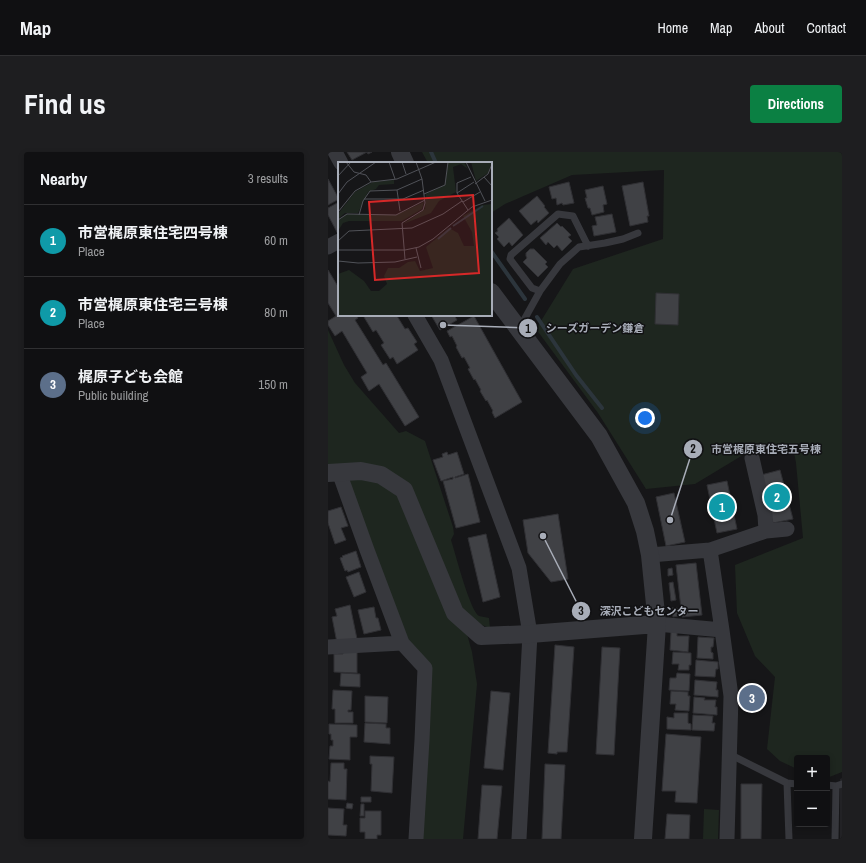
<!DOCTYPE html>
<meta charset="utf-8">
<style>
:root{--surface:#101012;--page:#1e1e20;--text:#f1f3f6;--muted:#9c9d9f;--line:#303032;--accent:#0b8043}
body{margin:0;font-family:"Archivo Narrow","Noto Sans JP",sans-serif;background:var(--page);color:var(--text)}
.controls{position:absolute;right:12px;bottom:12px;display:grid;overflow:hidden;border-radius:4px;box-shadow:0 2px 6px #0003}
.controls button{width:36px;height:36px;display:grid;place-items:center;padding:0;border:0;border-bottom:1px solid var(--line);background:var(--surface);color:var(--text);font:20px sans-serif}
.you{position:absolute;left:317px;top:266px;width:14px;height:14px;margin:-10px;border:3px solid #fff;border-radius:50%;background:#1a73e8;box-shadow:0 0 0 6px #1a73e833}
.badge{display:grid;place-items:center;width:26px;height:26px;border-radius:50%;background:var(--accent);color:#fff;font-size:13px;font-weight:700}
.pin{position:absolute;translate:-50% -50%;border:2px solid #fff;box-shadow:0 1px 4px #0006}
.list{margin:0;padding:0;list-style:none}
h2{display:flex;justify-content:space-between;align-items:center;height:52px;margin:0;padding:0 16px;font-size:17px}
h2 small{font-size:13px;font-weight:400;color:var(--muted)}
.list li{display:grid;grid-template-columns:26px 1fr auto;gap:12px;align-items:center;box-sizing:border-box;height:72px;padding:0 16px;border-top:1px solid var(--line)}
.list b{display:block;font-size:15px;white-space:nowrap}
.list p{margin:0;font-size:13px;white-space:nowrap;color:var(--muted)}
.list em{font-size:13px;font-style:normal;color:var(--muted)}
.map{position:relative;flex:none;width:514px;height:687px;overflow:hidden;border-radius:4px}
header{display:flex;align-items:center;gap:24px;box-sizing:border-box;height:56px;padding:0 20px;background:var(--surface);border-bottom:1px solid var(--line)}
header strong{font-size:19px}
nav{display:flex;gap:22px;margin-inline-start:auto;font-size:14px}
.intro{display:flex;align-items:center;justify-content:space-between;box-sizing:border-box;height:96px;padding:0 24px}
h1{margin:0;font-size:28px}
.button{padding:10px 18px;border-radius:4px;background:var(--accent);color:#fff;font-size:14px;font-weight:700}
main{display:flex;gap:24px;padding:0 24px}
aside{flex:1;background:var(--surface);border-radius:4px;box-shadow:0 2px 6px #0003}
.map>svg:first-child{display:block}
.built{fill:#222225}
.green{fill:#1e261f}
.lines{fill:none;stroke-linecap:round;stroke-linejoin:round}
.stream{stroke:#2c353c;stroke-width:4}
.building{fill:#404145;stroke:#303034}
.service{stroke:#37383d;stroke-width:7}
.minor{stroke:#37383d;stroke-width:15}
.tertiary{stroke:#37383d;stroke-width:18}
.inset-river{fill:none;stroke:#2c353c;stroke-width:2}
.inset-road{fill:none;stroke:#505258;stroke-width:1}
.view{fill:#d62828;fill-opacity:0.15;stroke:#d62828;stroke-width:2}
.inset-edge{fill:none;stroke:#a8adb8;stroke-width:2}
.leader{fill:none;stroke:#a8adb8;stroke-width:1.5}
.callout-dot{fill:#a8adb8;stroke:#111113;stroke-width:1.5}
.mark-label{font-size:12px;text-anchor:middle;font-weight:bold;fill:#111}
.callout-label{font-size:11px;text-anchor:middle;font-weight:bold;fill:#a8adb8;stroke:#111113;stroke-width:3;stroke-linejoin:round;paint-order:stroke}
</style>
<header>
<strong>Map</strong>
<nav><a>Home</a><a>Map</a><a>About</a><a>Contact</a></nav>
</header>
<div class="intro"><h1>Find us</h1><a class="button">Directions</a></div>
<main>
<aside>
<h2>Nearby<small>3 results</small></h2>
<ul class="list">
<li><span class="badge" style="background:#0f9aa8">1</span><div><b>市営梶原東住宅四号棟</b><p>Place</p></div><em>60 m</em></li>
<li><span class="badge" style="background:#0f9aa8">2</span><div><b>市営梶原東住宅三号棟</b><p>Place</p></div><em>80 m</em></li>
<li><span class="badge" style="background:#5c6f8a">3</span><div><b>梶原子ども会館</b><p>Public building</p></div><em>150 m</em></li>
</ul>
</aside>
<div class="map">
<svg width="514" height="687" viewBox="0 0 514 687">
<rect width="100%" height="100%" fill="#161618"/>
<!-- built -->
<path class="built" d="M514 626V687H512V627Z"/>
<!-- green -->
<path class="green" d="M94 0H514V620L499 626V606H469V617L452 609 439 597 447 525 427 504 409 461 407 413 475 386 468 311 465 295 415 303 367 332 318 337 270 261 208 177 245 117 335 87 336 18 244 23 177 52 163 61V11H100Z
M0 178 16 213 27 231 71 281 78 279 97 289 125 375 126 382 123 388C127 400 142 459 151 464 154 465 158 465 161 466L162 476 148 471 135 460 83 338 0 314Z
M33 325 50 329 71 341 139 482 144 500 149 532 135 687H92L101 519 76 483 23 338 22 328Z
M376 657 391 658 390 687H375Z"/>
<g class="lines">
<!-- stream -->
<path class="stream" d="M103 0 108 11
M163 99 197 147
M209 165 248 223 274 256"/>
</g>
<!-- building -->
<path class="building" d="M19 0H44L40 2 39 0 24 8Z
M0 27 11 47 0 53Z
M241 30 246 51 235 53 234 51 229 53 228 46 224 47 221 35Z
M315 30 321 64H319L320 70 302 74 294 34Z
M275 34 279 52 275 53 276 60 264 63 262 56H260L257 46H259L257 38Z
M209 44 217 54 216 55 221 61 210 71 209 68 203 73 191 59Z
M11 50V81L10 82 0 63V56Z
M284 62 288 80 266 84 264 74 269 73 267 65Z
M181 66 195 83 184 94 181 90 176 95 169 87 171 85 167 81 170 79 169 77Z
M229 71 233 75 234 74 243 83 240 85 244 89 234 99 229 93 226 96 220 90 218 93 212 86Z
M202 97H206L219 110 217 112 220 115 210 125 195 110 199 106 198 104V101Z
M0 118 11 136V163H28L30 166 27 168 55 213 58 211 91 265 77 274 51 232 41 239 33 225 39 221 14 179 7 184 0 173V169L8 164 0 151Z
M328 141 351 142 350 173 327 172Z
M38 163H71L69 164 77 177 80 176 89 190 86 192 90 198 69 212 65 205 62 207 53 193 56 191 48 178 45 180 36 165Z
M103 163H126L129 168 112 178Z
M146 164 194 250 167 266 164 260 165 259 159 248 158 249 152 239 153 238 147 227 146 228 140 217 142 216 136 205 134 206 128 195 129 194 124 184 122 185 119 179Z
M119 300 120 303 129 300 136 322 127 325V326L140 322 152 370 128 376 115 329 125 327V325L113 329 105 308 115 305 114 302Z
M452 318 465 367 445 371 433 323Z
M399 329 409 377 389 381 379 333Z
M346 341 357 390 338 394 328 345Z
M13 355 20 374 13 376 18 388 7 392 0 371V359Z
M230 362 240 427 223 430 200 401 195 368Z
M158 382 172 445 155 450 140 386Z
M28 399 33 415 20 420 19 418 17 419 12 406 15 405 14 404Z
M368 411 374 463 354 465 348 413Z
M344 416 345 423 340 424V417Z
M31 420 38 440 26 445 18 425Z
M345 430 348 448 343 449 341 431Z
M22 453 29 487 9 491 4 465 9 464 7 457Z
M46 455 48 466H50L53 478 36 482 30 458Z
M344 456H349L350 464 345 465Z
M343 480H349V484H361L360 500 342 498Z
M370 485 386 486 385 495H383V500L385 501V507L369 506Z
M227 493 246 495 239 600H229V602L220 601Z
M274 495 292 496 286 603 268 602Z
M15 497H29V521L6 520V502H15Z
M345 500 363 501V513H361V518H350L351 512H344Z
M368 508 390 510V517H388L387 525 367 524Z
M13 521 32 522V535L12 534Z
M349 521 362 522 361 539 341 538 342 526H348Z
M367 528 389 530 388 538H390V545L366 543Z
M5 538 24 539 23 558H20V560H25V571H7V557H4Z
M163 539 182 541 175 618 156 616Z
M343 539 360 540V544H362L361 559 347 558 348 552H342Z
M37 544 60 545 59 571 37 570Z
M366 545 377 546 376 548H388L387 555H389V563L365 561Z
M346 561H360V571L363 572V578L339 577V565L346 566Z
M365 563 385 564 384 571H387L386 579 364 578Z
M37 571 58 572V576H62V592L36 590Z
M1 572 29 573V585H22V608L1 607 2 594H5V588H3V582H1Z
M338 582 373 585 369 651 347 650 348 639H334Z
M42 604 66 605 64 641 43 639 44 612H42Z
M3 611H16V617H19L18 648 0 647V629L2 630Z
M217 612 237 613 233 687H214Z
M413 632H434L433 687H413Z
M154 633 174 634 169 687H150Z
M33 645H43V650H33Z
M19 651 25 652 24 657 18 656Z
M33 652H36V664H32Z
M0 656 16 657 15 673H19L18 684 0 683Z
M37 659H53V683H49V687H37V680H32V666H37Z
M339 662 362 663 361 687H337Z"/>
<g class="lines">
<!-- service -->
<path class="service" d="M212 139 204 136 182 107 183 103 230 62 245 64 260 94
M191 177 212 139 232 112 251 95 277 91 295 87 310 81
M401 602 459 631 469 632
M459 631 461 687
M499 633 508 634 514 632
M507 687 508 634"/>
<!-- minor -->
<path class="minor" d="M7 0 13 11
M0 95 11 89
M87 163 113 208 191 416 202 482 191 687
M424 306 437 363 438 379
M11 320 39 398 74 491 97 516 94 588 88 687
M382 398 394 478 403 544 399 687
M322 403 382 398 438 379 459 377
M329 472 394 478
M0 495 74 491"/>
<!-- tertiary -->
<path class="tertiary" d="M72 0 77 11
M163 140 271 284 308 351 317 379 322 403 329 472 315 687
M0 321 33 319 53 323 76 338 127 461 153 484 202 482 329 472"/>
</g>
<!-- overview -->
<g transform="translate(10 10)">
<rect width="154" height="154" fill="#161618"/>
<path d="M110 0H126L130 7 123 2 115 5 118 30 101 39 93 51 65 62 87 47 88 32 107 23ZM133 0H154L150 11 138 19ZM56 18V22L41 23 38 27 30 30 20 51H7L0 57V52L17 30 35 20ZM86 40 84 47 64 59H11L5 61 0 69V59L8 52 58 53ZM154 42V154H0V112L11 108 26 119 33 129H41L49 122 46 114 50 106H61L70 100 77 99 82 109 95 106 88 85 111 66 120 71 126 84H136L134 70 125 54 144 43Z" fill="#1e261f"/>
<path class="inset-river" d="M115 64 145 44M100 77 113 66"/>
<path class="inset-road" d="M8 0 16 10 28 13 33 20M51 0 57 17M64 0 68 12M128 0 147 39M0 14 13 0M146 15 154 24M137 22 150 12 154 2M59 28 62 49M119 31 136 20M0 32 9 20 38 0M86 32 107 23 110 0M26 37H65L86 28M125 40 142 30M130 48 119 31V21L133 15M0 50 17 29 33 20 59 17 98 0M21 53 25 39 32 29 59 28 84 17M0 58 9 52 58 53 87 38M0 79 11 69 74 66 105 52 124 39M78 86 83 106M0 88H67L81 85 95 77 134 45 154 38M67 97 64 61 85 48 87 41 84 17 78 0M0 99 20 101 57 100 79 95"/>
<path class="view" d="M135 33 141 111 37 118 31 40Z"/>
<rect width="154" height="154" class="inset-edge"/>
</g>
<!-- callouts -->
<path class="leader" d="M115 173L200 176M342 368L365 297M215 384L253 459"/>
<g class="callout-dot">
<circle cx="115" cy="173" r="4"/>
<circle cx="342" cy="368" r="4"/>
<circle cx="215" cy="384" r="4"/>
<circle cx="200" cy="176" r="10"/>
<circle cx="365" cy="297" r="10"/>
<circle cx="253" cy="459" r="10"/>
</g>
<g class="mark-label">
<text x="200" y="181">1</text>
<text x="365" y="301">2</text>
<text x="253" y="463">3</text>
</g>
<g class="callout-label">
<text x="267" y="180">シーズガーデン鎌倉</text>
<text x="438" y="301">市営梶原東住宅五号棟</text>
<text x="321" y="463">深沢こどもセンター</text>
</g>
</svg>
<div class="controls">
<button>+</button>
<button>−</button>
</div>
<div class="you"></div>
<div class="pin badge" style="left:394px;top:355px;background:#0f9aa8">1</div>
<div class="pin badge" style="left:449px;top:345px;background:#0f9aa8">2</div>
<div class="pin badge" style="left:424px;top:546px;background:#5c6f8a">3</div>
</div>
</main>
